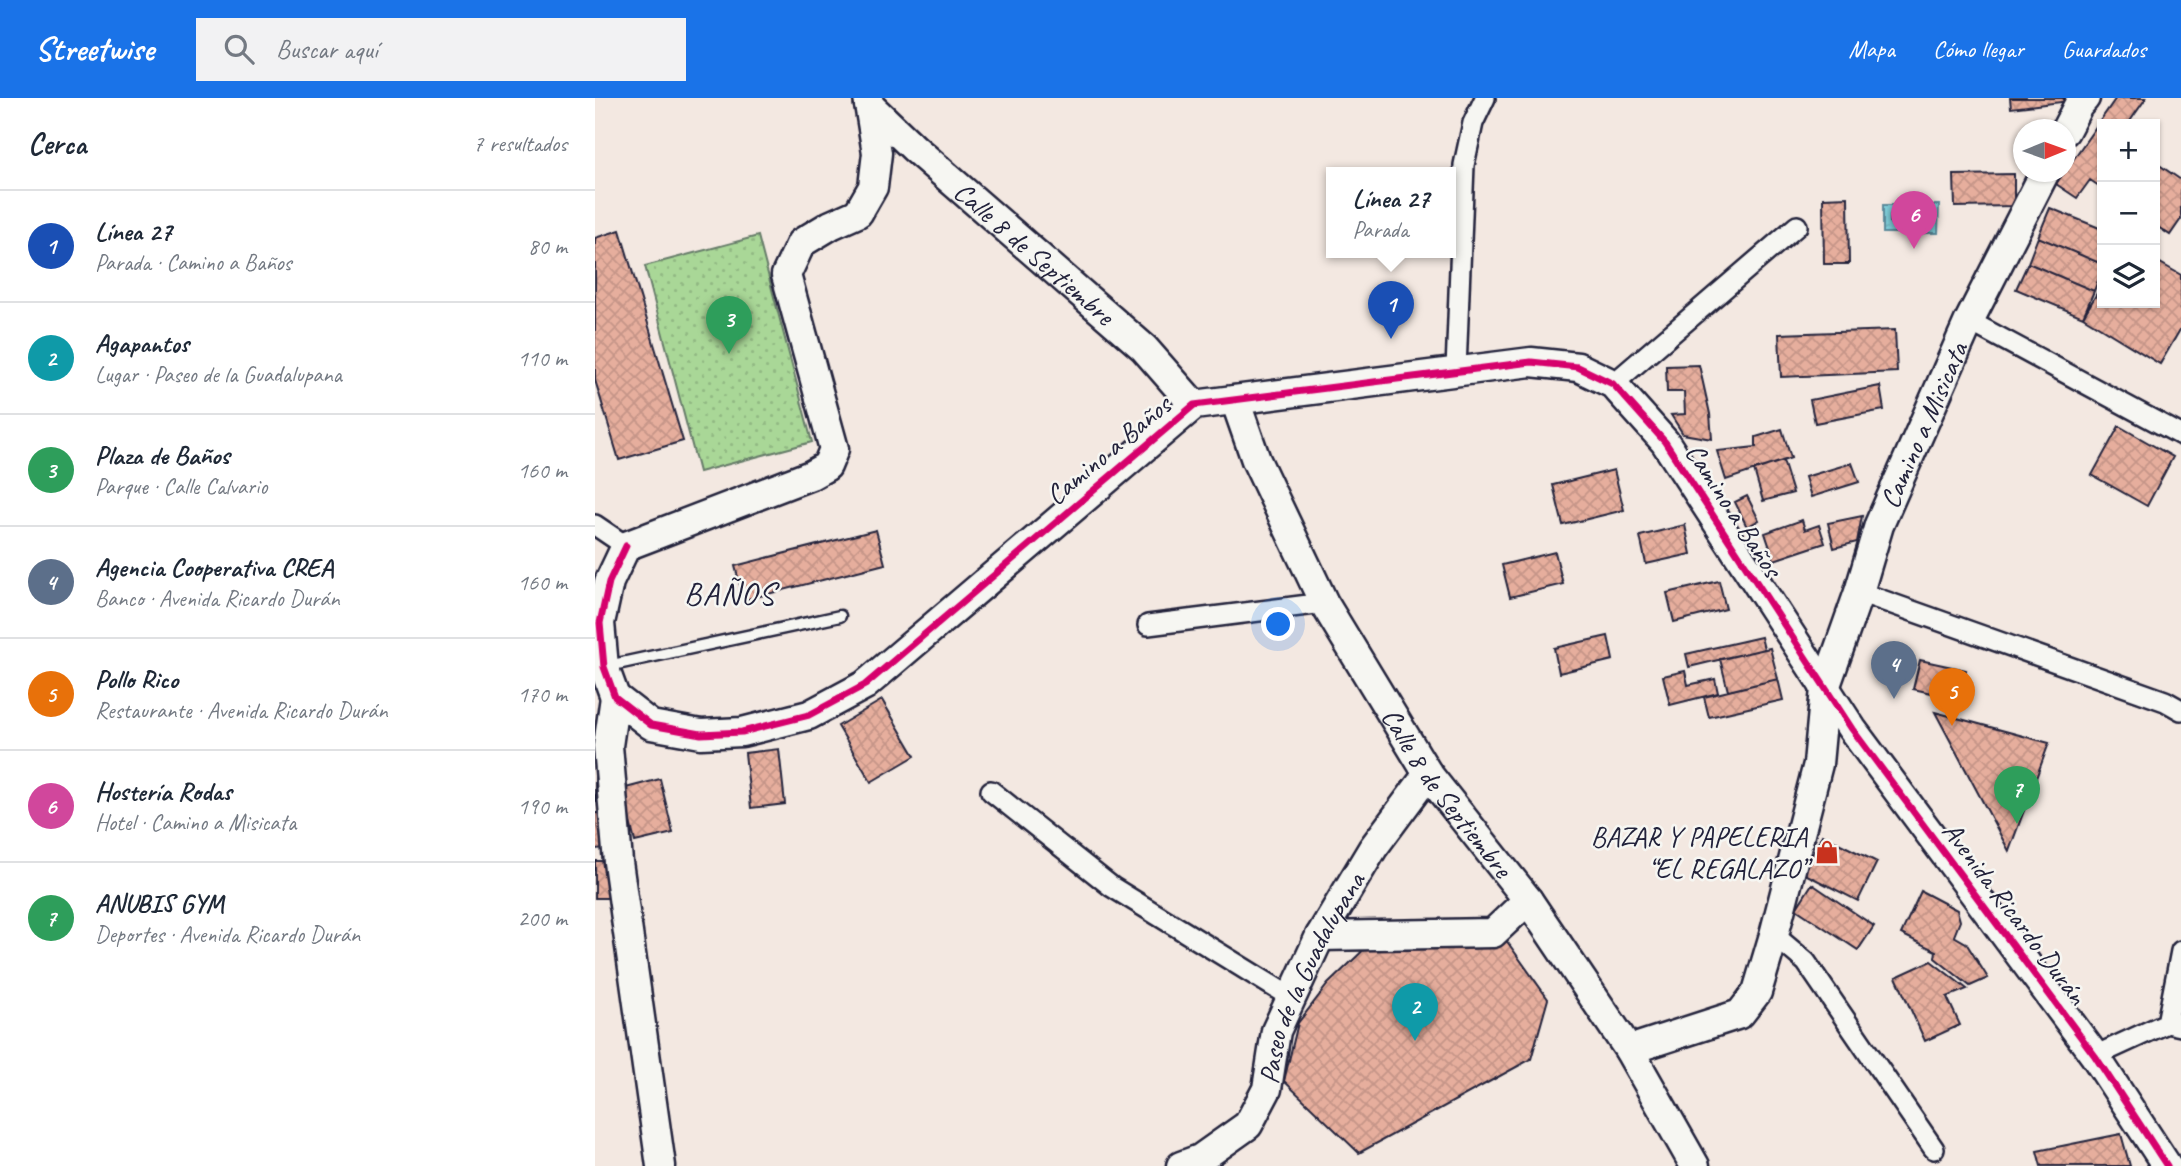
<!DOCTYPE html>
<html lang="es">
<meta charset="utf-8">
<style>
:root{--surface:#fff;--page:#f2f2f3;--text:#1f2937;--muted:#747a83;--line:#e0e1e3;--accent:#1a73e8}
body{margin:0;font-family:Caveat,sans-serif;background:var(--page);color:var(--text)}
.controls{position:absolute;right:21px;top:21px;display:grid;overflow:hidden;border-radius:0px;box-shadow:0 2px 5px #0004}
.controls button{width:63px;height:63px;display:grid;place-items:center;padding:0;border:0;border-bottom:2px solid var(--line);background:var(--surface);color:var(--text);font:35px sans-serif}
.compass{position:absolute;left:1418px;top:21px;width:63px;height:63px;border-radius:50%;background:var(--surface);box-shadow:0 2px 5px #0004;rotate:89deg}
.you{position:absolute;left:684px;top:527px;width:24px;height:24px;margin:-18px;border:5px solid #fff;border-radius:50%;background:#1a73e8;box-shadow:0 0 0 10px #1a73e833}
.badge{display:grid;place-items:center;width:46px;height:46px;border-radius:50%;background:var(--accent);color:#fff;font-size:23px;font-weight:700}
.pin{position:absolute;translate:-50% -58px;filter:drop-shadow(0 2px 4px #0008)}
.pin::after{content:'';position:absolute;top:37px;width:24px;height:21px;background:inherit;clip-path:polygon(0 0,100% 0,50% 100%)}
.popup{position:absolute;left:731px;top:69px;width:130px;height:91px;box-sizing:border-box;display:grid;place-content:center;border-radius:0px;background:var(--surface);filter:drop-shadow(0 2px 5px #0005);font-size:23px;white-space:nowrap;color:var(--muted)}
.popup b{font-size:26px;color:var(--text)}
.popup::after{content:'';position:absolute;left:50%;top:100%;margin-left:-14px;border:14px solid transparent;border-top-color:var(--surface)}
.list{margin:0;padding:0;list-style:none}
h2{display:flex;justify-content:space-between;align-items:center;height:91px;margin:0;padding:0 28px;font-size:30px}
h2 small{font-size:23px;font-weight:400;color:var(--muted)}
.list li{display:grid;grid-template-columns:46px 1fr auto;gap:21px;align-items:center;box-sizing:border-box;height:112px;padding:0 28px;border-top:2px solid var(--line)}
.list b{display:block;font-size:26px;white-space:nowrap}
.list p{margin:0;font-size:23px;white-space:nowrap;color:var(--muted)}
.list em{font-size:23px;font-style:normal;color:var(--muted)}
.icon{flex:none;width:38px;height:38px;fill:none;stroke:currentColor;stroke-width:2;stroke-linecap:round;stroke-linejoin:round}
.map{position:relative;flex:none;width:1586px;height:1068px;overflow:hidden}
header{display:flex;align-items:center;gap:42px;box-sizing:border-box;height:98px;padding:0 35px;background:var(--accent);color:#fff}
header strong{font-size:33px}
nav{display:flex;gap:38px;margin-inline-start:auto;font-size:24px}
.search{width:490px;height:63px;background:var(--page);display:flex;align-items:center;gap:18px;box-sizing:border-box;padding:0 24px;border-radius:0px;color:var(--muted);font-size:26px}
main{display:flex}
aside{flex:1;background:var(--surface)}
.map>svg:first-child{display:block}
.park{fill:url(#park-dots);stroke:#667c69;stroke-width:2}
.water{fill:url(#water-ripples);stroke:#5c8c9d;stroke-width:2}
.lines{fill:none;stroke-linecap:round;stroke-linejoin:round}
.shore{stroke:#49697d;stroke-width:2}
.building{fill:url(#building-cross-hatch);stroke:#22223b;stroke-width:2}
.lane-casing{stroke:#22223b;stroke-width:15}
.street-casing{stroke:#22223b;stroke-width:24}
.secondary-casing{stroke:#22223b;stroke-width:33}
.lane{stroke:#f6f6f2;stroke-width:10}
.street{stroke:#f6f6f2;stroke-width:19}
.secondary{stroke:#f6f6f2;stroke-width:28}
.cycleway-casing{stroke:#f6f6f2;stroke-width:11}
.cycleway{stroke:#d6006c;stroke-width:7}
.labels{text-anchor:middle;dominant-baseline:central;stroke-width:5;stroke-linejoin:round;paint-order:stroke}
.street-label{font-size:28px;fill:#22223b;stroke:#f6f6f2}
.poi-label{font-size:28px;fill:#22223b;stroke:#f6f6f2;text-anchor:end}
.quarter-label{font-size:32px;letter-spacing:2px;fill:#22223b;stroke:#f6f6f2}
</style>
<header>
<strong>Streetwise</strong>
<div class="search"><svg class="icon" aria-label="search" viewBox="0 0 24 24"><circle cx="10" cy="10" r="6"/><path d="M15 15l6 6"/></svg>Buscar aquí</div>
<nav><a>Mapa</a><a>Cómo llegar</a><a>Guardados</a></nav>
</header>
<main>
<aside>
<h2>Cerca<small>7 resultados</small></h2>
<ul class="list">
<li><span class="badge" style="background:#1a4fb4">1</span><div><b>Línea 27</b><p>Parada · Camino a Baños</p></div><em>80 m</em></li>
<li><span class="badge" style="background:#0f9aa8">2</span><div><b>Agapantos</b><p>Lugar · Paseo de la Guadalupana</p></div><em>110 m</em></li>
<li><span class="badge" style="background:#2e9e5b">3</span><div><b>Plaza de Baños</b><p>Parque · Calle Calvario</p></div><em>160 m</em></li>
<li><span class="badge" style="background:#5c6f8a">4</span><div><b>Agencia Cooperativa CREA</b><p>Banco · Avenida Ricardo Durán</p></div><em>160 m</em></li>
<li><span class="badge" style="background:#e8710a">5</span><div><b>Pollo Rico</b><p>Restaurante · Avenida Ricardo Durán</p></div><em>170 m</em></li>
<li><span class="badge" style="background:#d1479c">6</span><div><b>Hostería Rodas</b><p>Hotel · Camino a Misicata</p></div><em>190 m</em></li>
<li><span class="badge" style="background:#2e9e5b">7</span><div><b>ANUBIS GYM</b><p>Deportes · Avenida Ricardo Durán</p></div><em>200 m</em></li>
</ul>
</aside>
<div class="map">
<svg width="1586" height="1068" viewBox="0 0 1586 1068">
<defs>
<pattern id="park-dots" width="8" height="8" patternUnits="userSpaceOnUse" patternTransform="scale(1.75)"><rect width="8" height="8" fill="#a9d797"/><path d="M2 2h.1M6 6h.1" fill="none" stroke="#91b883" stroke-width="1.8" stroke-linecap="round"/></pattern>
<pattern id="water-ripples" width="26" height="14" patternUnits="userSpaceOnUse" patternTransform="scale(1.75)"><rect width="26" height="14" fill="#83d3df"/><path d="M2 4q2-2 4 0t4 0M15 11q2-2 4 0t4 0" fill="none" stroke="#71b5c0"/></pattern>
<pattern id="building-cross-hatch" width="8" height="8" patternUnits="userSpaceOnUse" patternTransform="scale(1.75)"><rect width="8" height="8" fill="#e6ae9d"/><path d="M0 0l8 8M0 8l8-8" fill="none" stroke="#c59588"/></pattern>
</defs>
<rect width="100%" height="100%" fill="#f3e8e1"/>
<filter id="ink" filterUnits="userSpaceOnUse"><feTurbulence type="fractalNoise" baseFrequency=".0143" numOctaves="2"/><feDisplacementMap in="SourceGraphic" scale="14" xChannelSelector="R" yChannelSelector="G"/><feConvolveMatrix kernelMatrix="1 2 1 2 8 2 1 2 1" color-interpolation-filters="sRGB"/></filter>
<g filter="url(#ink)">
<!-- park -->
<path class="park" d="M163 138 217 344 104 374 50 168Z"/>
<!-- water -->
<path class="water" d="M1288 107H1344L1343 135H1288Z"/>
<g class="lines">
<!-- shore -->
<path class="shore" d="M1298 114H1334L1336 117V126L1333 128H1298L1295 125V117Z"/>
</g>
<!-- building -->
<path class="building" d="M1415 0H1474L1475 3 1416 10Z
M1521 0H1551L1533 26H1507V90L1495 82 1482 100 1461 86Z
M1560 64 1586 82V121L1575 137 1560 127Z
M1419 76V108L1360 109 1359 77Z
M1253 99 1254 166H1229L1228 100Z
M1455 110 1507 131V166L1443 139Z
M25 132 88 343 24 362 0 282V140Z
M1443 139 1507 166V172L1499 193 1433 165Z
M1560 162 1586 177V230L1565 266 1488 219 1507 187V205H1560Z
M1433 165 1499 193 1488 219 1421 191Z
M1300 232 1302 274 1186 279 1184 236Z
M1104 267 1115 316 1117 341 1088 336 1076 317 1090 316 1089 294H1072L1071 268Z
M1285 288 1289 312 1220 325 1215 302Z
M1524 328 1578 359 1552 408 1497 377Z
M1187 331 1196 360 1131 382 1122 353 1161 349V339Z
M1188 363 1198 395 1168 403 1159 372Z
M1257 365 1264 384 1216 399 1210 379Z
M1019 372 1029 412 968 427 958 387Z
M1152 398 1164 422 1152 429 1140 404Z
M1267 418 1262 444 1239 450 1233 425Z
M1207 422 1210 432 1224 427 1230 445 1179 462 1170 435Z
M1090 427 1096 456 1051 466 1045 438Z
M281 432 290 466 149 502 140 468Z
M960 454 968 486 915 499 907 467Z
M1124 483 1131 511 1079 524 1072 495Z
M1013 538 1018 562 964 575 959 550Z
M1166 539 1169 551 1094 569 1091 556Z
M1175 550 1183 581 1133 593 1125 561Z
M1325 562 1371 572 1364 601 1318 591Z
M1090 573 1093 587 1120 581 1123 595 1075 607 1068 578Z
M1183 581 1188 602 1114 619 1109 599Z
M287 602 320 658 276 684 243 628Z
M1340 614 1454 645 1414 753 1407 740Z
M184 651 190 706 156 710 150 655Z
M3 664 8 702 0 703V665Z
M65 681 78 735 40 744 27 691Z
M0 715H8L11 750 0 751Z
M1227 737 1282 764 1263 803 1208 775Z
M0 763H14L13 800H0Z
M1217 786 1279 828 1263 852 1201 811Z
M1326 793 1362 812 1365 823 1359 838 1371 845 1393 880 1375 888 1340 860 1341 853 1306 836Z
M906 835 953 901 936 961 764 1055 689 983 703 925 733 886 778 843Z
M1336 863 1372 891 1352 899 1365 927 1330 943 1301 879Z
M1526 1036 1535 1068H1446L1442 1053Z"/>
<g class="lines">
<!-- lane casing -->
<g class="lane-casing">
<path id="lane" d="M13 568 245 518"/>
</g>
<!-- street casing -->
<g class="street-casing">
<path id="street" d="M1374 223 1586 337
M861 272 869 67 878 25 890 0
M1018 286 1202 128
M0 427 31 448
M1264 494 1570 603 1586 612
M553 527 729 505
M396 693 517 789 697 900
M1179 837 1211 864 1339 1051
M1572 925 1586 853
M1500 958 1572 925 1586 928"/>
</g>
<!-- secondary casing -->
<g class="secondary-casing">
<g id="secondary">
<path d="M273 0 282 55 278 89 263 115 236 127 206 145 191 177 239 351 232 368 216 377 31 448 14 484 5 525 9 569 20 599 56 627 106 636 147 634 214 617 270 587 599 307 936 264 983 269 1018 286 1070 344 1257 631 1500 958 1572 1068"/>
<path id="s1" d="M274 7 319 50 549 250 599 307"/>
<path d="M1470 33 1483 8 1490 0"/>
<path id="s2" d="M640 302 661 362 729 505 833 676 933 802 1034 952 1100 1068"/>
<path d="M20 599 13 648 23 764 66 1068"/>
<path d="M725 838 898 835 933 802"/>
<path id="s3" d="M1034 952 1145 916 1162 894 1179 837 1223 666 1230 590 1264 494 1284 427 1374 223 1450 74"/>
<path id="s4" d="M586 1068 605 1061 653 1027 672 991 681 933 725 838 778 750 833 676"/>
</g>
</g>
<!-- lane -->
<use href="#lane" class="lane"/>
<!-- street -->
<use href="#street" class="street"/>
<!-- secondary -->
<use href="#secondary" class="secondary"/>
<!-- cycleway casing -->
<g class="cycleway-casing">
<path id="cycleway" d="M31 448 14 484 5 525 9 569 20 599 56 627 106 636 147 634 214 617 270 587 599 307 936 264 983 269 1018 286 1070 344 1257 631 1500 958 1572 1068"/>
</g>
<!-- cycleway -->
<use href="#cycleway" class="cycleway"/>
</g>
</g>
<!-- icons -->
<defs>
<g id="shop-bare" transform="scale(1.89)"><path d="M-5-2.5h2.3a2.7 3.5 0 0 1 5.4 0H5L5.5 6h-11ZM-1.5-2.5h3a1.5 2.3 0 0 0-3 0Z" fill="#c8321e" stroke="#f6f6f2" stroke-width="2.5" paint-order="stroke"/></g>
</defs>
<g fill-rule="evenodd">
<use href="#shop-bare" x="1232" y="754"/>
</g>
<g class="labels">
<!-- street labels -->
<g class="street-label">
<text stroke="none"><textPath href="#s1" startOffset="222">Calle 8 de Septiembre</textPath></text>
<text stroke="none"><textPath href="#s3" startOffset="738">Camino a Misicata</textPath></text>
<text transform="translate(513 352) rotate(-40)">Camino a Baños</text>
<text transform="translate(1139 412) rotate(57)">Camino a Baños</text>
<text stroke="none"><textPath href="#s2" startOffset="448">Calle 8 de Septiembre</textPath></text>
<text transform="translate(1420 815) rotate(53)">Avenida Ricardo Durán</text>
<text stroke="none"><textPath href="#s4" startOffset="240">Paseo de la Guadalupana</textPath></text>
</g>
<!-- poi labels -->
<g class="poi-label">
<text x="1212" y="738">BAZAR Y PAPELERIA<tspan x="1212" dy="32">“EL REGALAZO”</tspan></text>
</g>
<!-- quarter labels -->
<g class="quarter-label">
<text x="135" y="495">BAÑOS</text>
</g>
</g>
</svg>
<div class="controls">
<button>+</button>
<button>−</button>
<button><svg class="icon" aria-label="layers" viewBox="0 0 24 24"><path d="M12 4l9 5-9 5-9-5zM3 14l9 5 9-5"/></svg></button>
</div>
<svg class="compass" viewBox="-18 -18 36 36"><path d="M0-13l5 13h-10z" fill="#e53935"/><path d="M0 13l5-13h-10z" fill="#747a83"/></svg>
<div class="you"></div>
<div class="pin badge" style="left:796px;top:241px;background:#1a4fb4">1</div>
<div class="popup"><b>Línea 27</b>Parada</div>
<div class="pin badge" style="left:820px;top:943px;background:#0f9aa8">2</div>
<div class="pin badge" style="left:134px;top:256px;background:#2e9e5b">3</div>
<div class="pin badge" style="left:1299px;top:601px;background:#5c6f8a">4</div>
<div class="pin badge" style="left:1357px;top:628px;background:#e8710a">5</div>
<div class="pin badge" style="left:1319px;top:151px;background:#d1479c">6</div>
<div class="pin badge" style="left:1422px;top:726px;background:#2e9e5b">7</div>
</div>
</main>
